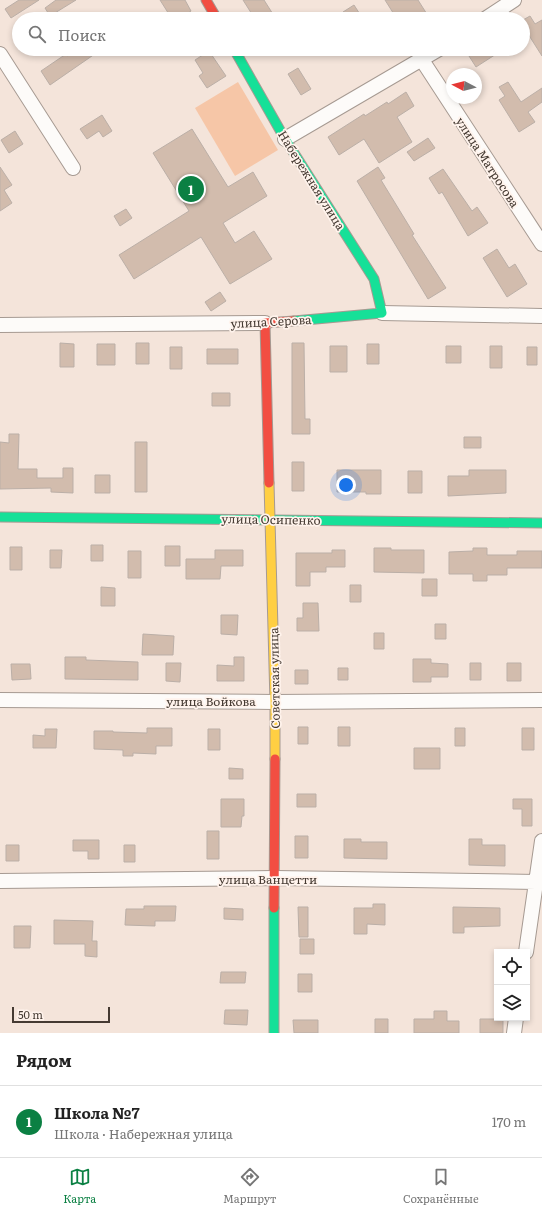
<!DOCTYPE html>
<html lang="ru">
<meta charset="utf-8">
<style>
:root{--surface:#fff;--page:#f6f6f6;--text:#222;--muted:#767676;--line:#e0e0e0;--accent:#0b8043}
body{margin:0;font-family:Literata,serif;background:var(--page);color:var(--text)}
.controls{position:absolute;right:12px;bottom:12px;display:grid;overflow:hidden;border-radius:0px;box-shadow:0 2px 6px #0003}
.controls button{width:36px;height:36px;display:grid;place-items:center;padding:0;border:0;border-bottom:1px solid var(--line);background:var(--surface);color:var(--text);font:20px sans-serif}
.compass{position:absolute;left:446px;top:68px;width:36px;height:36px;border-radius:50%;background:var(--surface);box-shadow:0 2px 6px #0003;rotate:277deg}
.scale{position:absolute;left:12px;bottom:10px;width:98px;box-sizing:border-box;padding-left:4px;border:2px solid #453a32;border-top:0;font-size:11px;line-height:14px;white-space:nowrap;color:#453a32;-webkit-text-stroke:3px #fff3ec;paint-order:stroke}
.you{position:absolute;left:346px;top:485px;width:14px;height:14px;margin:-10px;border:3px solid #fff;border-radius:50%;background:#1a73e8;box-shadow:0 0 0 6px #1a73e833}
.badge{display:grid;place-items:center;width:26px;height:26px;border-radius:50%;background:var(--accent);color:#fff;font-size:13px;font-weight:700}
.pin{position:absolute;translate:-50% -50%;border:2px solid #fff;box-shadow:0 1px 4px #0006}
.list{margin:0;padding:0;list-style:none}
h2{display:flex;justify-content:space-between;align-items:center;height:52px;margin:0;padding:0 16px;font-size:17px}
h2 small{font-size:13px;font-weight:400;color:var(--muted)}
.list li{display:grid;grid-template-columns:26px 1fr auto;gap:12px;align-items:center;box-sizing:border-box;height:72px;padding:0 16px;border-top:1px solid var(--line)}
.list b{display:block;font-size:15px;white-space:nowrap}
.list p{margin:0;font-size:13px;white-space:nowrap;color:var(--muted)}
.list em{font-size:13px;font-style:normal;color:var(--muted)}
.icon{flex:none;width:22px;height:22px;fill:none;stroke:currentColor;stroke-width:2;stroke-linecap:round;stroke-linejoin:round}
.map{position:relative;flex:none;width:542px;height:1033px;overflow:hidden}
.search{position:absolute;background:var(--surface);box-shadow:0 2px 6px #0003;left:12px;right:12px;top:12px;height:44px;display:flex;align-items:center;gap:10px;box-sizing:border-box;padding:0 14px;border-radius:22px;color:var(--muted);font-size:15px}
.sheet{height:124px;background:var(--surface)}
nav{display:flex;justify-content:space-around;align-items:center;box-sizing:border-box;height:56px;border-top:1px solid var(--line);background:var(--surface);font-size:11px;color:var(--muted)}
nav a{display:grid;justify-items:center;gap:2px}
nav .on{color:var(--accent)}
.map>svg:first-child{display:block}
.green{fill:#f6c6a7}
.building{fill:#d2bcad;stroke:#bbafa7}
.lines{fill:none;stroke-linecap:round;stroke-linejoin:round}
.street-casing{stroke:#a69a92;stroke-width:16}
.fast-casing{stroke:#a69a92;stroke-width:11}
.slow-casing{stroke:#a69a92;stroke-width:11}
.jam-casing{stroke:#a69a92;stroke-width:11}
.street{stroke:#fdfbf9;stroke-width:14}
.fast{stroke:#16e098;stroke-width:9}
.slow{stroke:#ffcf43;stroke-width:9}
.jam{stroke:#f24e42;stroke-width:9}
.labels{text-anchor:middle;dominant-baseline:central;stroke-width:3.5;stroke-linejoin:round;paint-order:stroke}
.street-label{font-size:12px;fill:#453a32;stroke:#fff3ec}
</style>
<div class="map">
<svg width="542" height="1033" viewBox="0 0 542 1033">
<rect width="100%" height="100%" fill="#f4e4da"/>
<!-- green -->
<path class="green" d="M238 82 278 150 235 176 195 108Z"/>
<!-- building -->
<path class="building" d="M19 0H39L11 18 5 9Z
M56 0H76L50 16 45 8Z
M160 0H185L191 11 179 19H172Z
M243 0H264L276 19H255Z
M385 0H418L430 19H397Z
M354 5 363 19H348L343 12Z
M530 16 535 24 542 20V56L523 26V20Z
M78 49H102L50 85 41 71 66 54 67 56Z
M480 49H504L476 67 469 56Z
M209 51 226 76 207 88 199 76 203 73 195 60Z
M298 68 311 89 301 95 288 74Z
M508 82 521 102 542 88V102L528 112 535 122 519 132 499 100 505 96 499 87Z
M406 92 414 106 397 117 412 142 379 163 364 139 339 155 328 137 364 114 365 116 387 102 388 104Z
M102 115 112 131 103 137 99 131 87 139 80 129Z
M192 129 228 187 253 172 267 196 223 223 235 243 254 231 272 259 230 284 201 237 134 279 119 255 189 211 153 153Z
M15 131 23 144 9 153 1 140Z
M428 138 435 148 414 161 407 152Z
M0 167 12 185 4 190 12 203 0 211Z
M378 167 385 178 381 180 414 234 412 235 446 288 428 299 357 181Z
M443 169 472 211 477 207 488 223 468 236 442 192 439 194 429 178Z
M126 209 132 218 120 226 114 216Z
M497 249 509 268 515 264 527 284 507 297 483 258Z
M220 292 226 301 211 311 205 302Z
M60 343 74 344V367H60Z
M136 343H149V364H136Z
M292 343H304L305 419H310V434H292Z
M97 344H115V365H97Z
M367 344H379V364H367Z
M330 346H347V372H330Z
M446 346H461V363H446Z
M490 346H502V368H490Z
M170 347H182V369H170Z
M527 347H537V365H527Z
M207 349H238V364H207Z
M212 393H230V406H212Z
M9 434H19L18 469H37V478H63V468H73V493L51 492V488L0 489V442L9 443Z
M464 437H481V448H464Z
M135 442H147V492H135Z
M292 462H304V491H292Z
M337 470H381V494H366V492H337Z
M469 470H506V493L448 496V476H469Z
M408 471H422V493H408Z
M95 475H110V493H95Z
M91 545H103V561H91Z
M165 546H180V566H165Z
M10 547H22V570H10Z
M374 548H391V550H424V573L374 572Z
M473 548H487V555H517V551H542V568H507V575H487V581H473V574H449V552L473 551Z
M50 550H62L61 568H50Z
M215 550H243V566H221L220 579H186V559H215Z
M332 550H345V567H326V572H310V586H296V553H332Z
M128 551H141V578H128Z
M422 579H437V596H422Z
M350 585H361V602H350Z
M101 587 115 588V606H101Z
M303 603H318L319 631H297V618H303Z
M221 615H238L237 635 221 634Z
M435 624H446V639H435Z
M374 633H384V649H374Z
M143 634 174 636 173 655H142Z
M65 657H86V660L138 662V680L65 679Z
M234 657H244V681H217V665L234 666Z
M413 659H431V663L448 664V677H431V682H413Z
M166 663H181L180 682 166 681Z
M470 663H481V680H470Z
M507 663H521V681H507Z
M11 664H30L31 679 12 680Z
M338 668H348V680H338Z
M295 670H308V684H295Z
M298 727H308V744H298Z
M338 727H350V746H338Z
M147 728H172V746H156V754L133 753V756H123V750L94 749V731H113V732L147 733Z
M455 728H465V746H455Z
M522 728H534V750H522Z
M45 729H57L56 748H33V735L45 736Z
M208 729H220V750H208Z
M414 748H440V769H414Z
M229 768 243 769V779H229Z
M297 794H316V807H297Z
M221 799H244V816H242L241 827H221Z
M513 799H532V826H522V809H513Z
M207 831H219V859H207Z
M295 836H308V858H295Z
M344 839H361V842H387V859L344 858Z
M469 839H482V845H505V866L469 865Z
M73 840H99V859H88V851H73Z
M6 845H19V861H6Z
M124 845H135V862H124Z
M373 904H385V925L367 924V934H354V908H373Z
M144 906H176L175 921H155V926L125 925 126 909H144Z
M298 907H308V937H299Z
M453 907 500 908V926L464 927V933H453Z
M224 908 243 909V920L224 919Z
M54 920 93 921 92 941H97V957L85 956V944H54Z
M14 926H31L30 948H14Z
M300 939H314V954H300Z
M221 972H246L245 983H220Z
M298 974H312V992H298Z
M225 1010H248L247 1025 224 1024Z
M434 1011H447V1021H459V1033H414V1019H434Z
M375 1019H388V1033H375Z
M480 1019H503V1033H480Z
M293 1020H318V1033H294Z"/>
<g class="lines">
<!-- street casing -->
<g class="street-casing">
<path id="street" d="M485 19 514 0
M0 54 73 168
M422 60 542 244
M285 139 439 49
M382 313 542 316
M0 325 265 323
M0 700 275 702 542 700
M0 881 275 878 536 882
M526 952 542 841
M514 1033 516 1018"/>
</g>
<!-- fast casing -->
<g class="fast-casing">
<path id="fast" d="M234 49 285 139 374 279 382 313 294 321
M0 517 542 523
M274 1033V908"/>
</g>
<!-- slow casing -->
<g class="slow-casing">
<path id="slow" d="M269 483 275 702V759"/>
</g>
<!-- jam casing -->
<g class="jam-casing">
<path id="jam" d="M206 0 217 19
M269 483 265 323 294 321
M274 908 275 759"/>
</g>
<!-- street -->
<use href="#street" class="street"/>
<!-- fast -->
<use href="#fast" class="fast"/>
<!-- slow -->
<use href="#slow" class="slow"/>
<!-- jam -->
<use href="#jam" class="jam"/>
</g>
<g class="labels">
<!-- street labels -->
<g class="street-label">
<text transform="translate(488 162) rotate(57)">улица Матросова</text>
<text transform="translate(312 180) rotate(58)">Набережная улица</text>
<text transform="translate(271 321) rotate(-3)">улица Серова</text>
<text transform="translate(271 519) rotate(1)">улица Осипенко</text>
<text transform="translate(274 678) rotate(-91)">Советская улица</text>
<text x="211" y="701">улица Войкова</text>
<text x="268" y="879">улица Ванцетти</text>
</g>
</g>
</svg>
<div class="controls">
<button><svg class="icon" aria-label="locate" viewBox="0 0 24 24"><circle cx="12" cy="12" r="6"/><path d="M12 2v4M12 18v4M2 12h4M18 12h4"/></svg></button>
<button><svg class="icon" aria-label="layers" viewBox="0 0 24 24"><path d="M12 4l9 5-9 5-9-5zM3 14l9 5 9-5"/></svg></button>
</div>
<svg class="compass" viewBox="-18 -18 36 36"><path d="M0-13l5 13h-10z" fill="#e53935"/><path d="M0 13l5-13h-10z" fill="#767676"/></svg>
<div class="scale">50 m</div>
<div class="you"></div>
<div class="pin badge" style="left:191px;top:189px">1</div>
<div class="search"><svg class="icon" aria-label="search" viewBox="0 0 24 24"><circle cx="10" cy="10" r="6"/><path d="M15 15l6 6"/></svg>Поиск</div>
</div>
<section class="sheet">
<h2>Рядом<small></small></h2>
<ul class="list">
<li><span class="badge">1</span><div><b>Школа №7</b><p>Школа · Набережная улица</p></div><em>170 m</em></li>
</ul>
</section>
<nav>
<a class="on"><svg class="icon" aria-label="map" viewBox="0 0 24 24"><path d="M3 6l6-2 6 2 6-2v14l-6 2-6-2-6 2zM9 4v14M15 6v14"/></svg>Карта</a>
<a><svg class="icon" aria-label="directions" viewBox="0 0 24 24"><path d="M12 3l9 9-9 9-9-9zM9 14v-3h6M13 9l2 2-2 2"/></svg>Маршрут</a>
<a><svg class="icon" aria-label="saved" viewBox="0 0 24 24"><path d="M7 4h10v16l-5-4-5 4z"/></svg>Сохранённые</a>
</nav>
